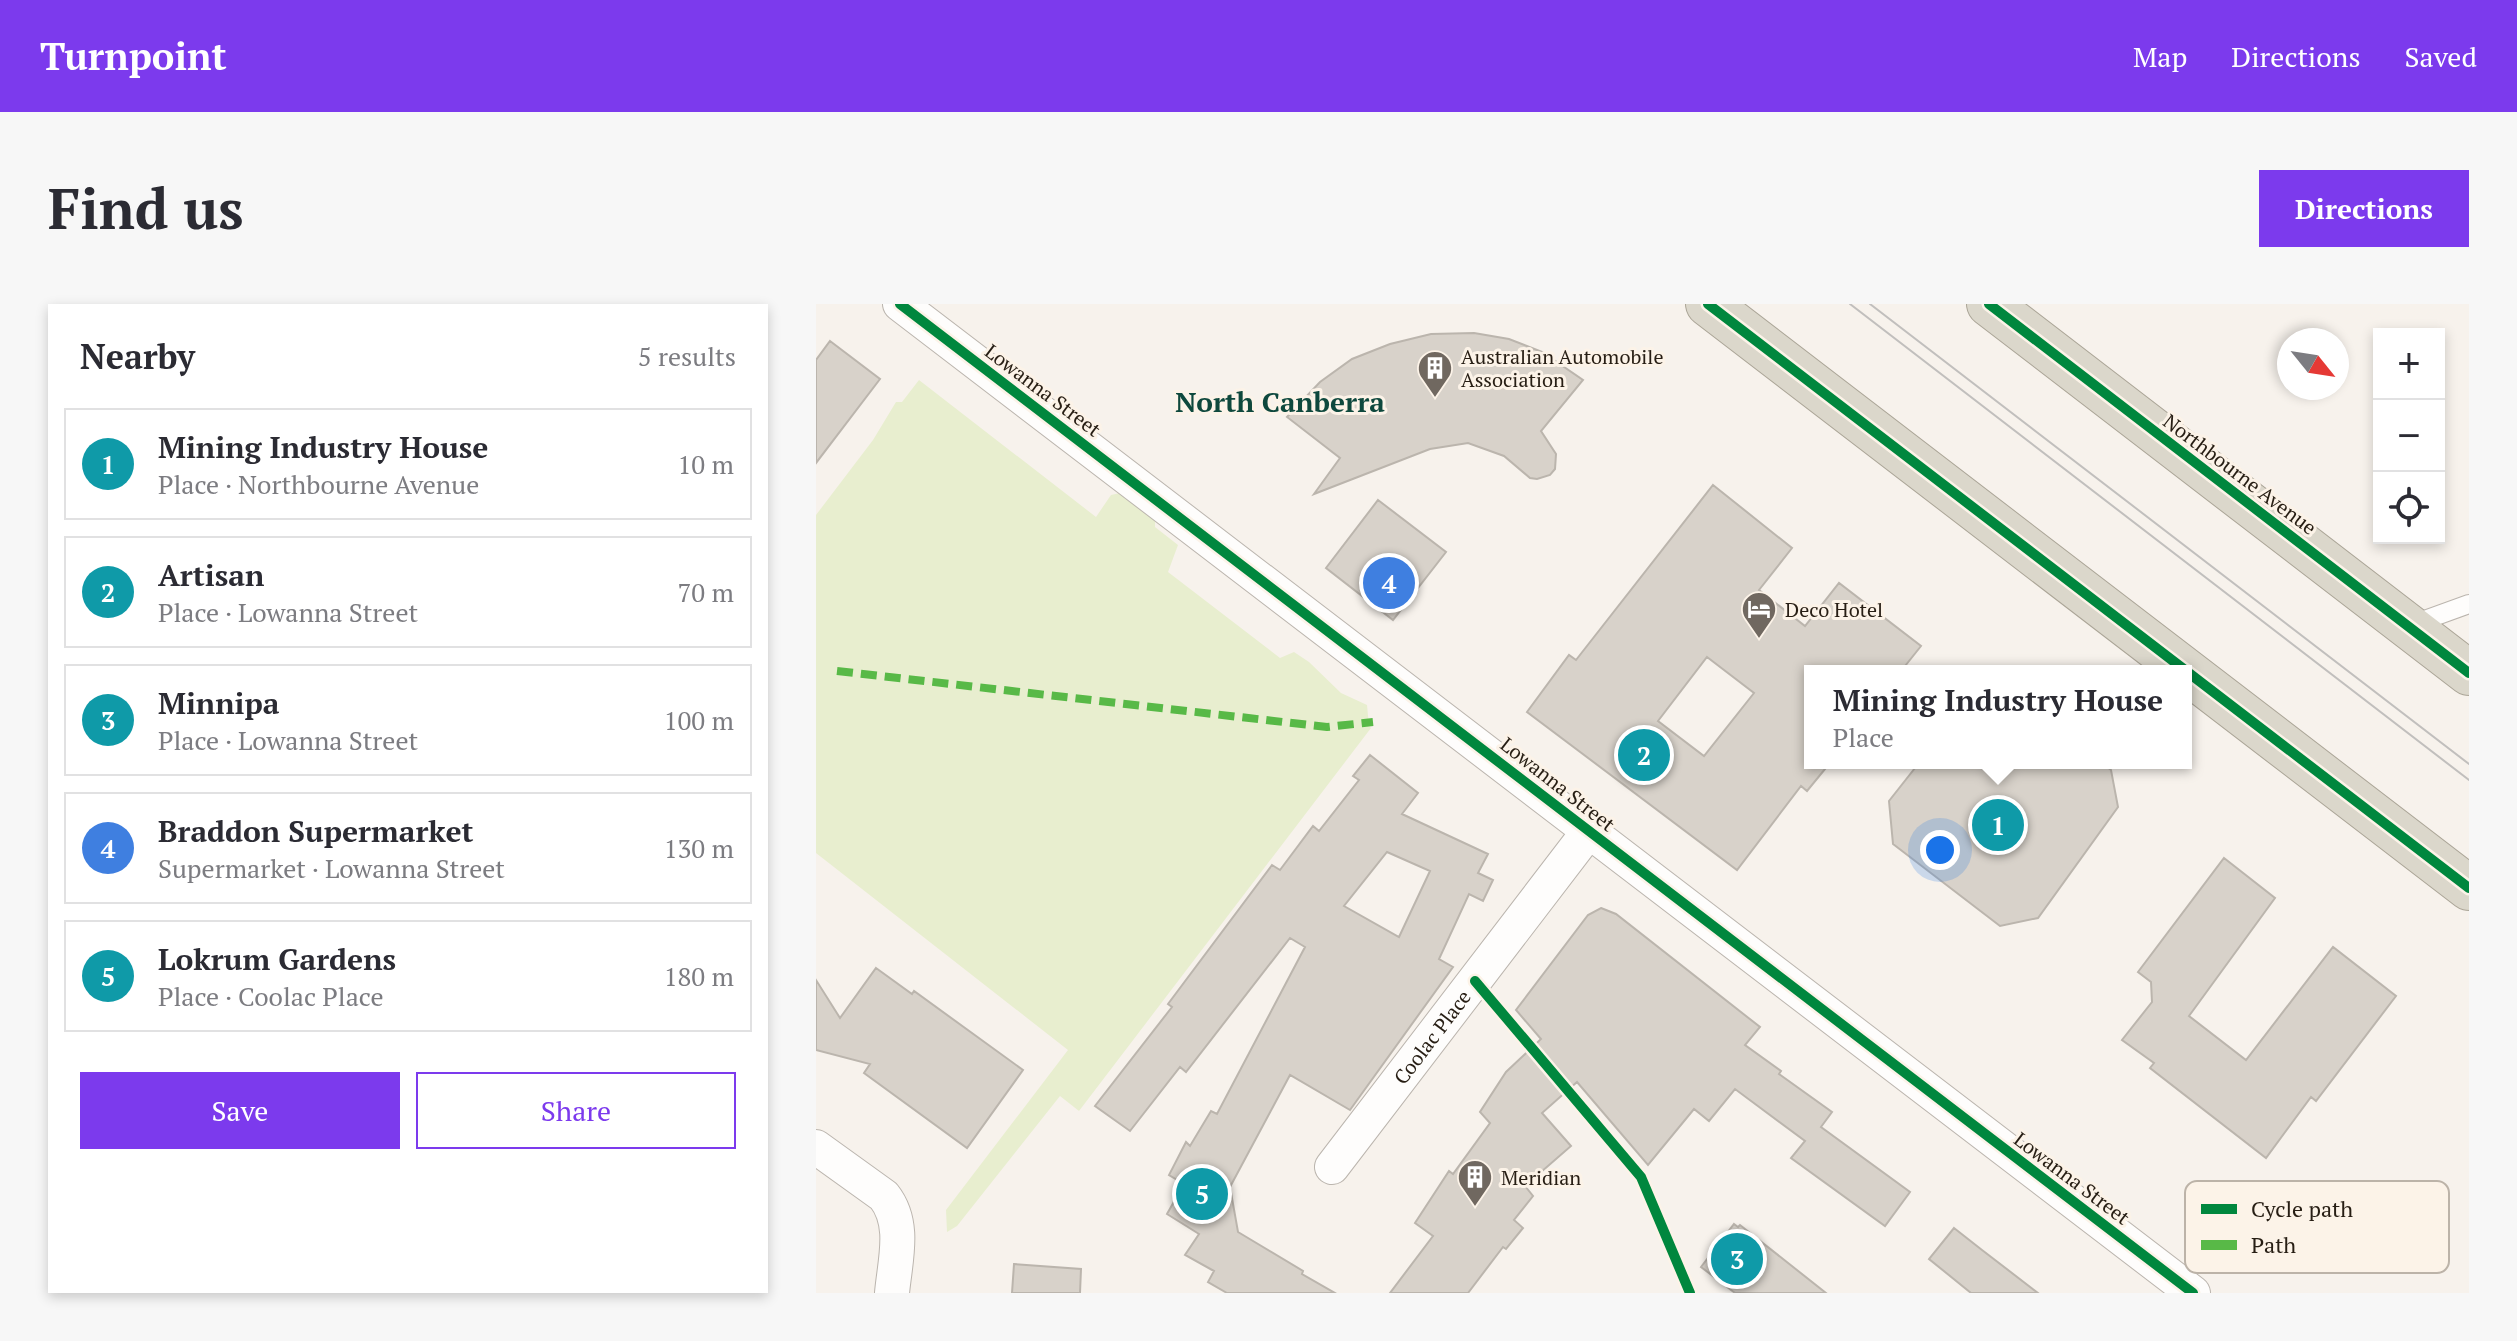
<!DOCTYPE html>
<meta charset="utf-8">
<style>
:root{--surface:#fff;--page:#f7f7f7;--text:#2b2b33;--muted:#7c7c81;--line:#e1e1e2;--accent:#7c3aed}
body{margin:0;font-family:"PT Serif",serif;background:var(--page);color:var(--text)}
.controls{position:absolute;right:24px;top:24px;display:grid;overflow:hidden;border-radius:0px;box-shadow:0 4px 12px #0003}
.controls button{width:72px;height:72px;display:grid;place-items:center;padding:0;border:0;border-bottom:2px solid var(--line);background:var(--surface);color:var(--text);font:40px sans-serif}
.compass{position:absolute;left:1461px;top:24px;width:72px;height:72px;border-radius:50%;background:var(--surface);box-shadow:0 4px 12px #0003;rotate:120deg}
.you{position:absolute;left:1124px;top:546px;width:28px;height:28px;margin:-20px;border:6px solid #fff;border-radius:50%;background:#1a73e8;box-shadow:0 0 0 12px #1a73e833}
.badge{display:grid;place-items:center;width:52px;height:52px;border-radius:50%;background:var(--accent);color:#fff;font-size:26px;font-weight:700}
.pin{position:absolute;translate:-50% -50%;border:4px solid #fff;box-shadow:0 2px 8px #0006}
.popup{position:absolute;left:988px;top:361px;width:388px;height:104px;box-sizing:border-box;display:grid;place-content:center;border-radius:0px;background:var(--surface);filter:drop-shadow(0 2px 6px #0005);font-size:26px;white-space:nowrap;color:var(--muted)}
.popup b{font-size:30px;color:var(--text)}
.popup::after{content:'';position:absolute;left:50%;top:100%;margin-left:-16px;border:16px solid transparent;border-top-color:var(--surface)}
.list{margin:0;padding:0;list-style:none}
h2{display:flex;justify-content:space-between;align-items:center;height:104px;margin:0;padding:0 32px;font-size:34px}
h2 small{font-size:26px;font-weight:400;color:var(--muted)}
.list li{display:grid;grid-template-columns:52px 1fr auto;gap:24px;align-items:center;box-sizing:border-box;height:112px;margin:0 16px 16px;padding:0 16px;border:2px solid var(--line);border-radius:0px}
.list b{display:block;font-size:30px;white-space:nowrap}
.list p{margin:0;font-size:26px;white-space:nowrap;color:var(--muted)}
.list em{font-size:26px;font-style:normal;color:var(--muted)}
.actions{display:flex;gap:16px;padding:24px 32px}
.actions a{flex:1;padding:18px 0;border:2px solid var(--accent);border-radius:0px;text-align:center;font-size:28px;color:var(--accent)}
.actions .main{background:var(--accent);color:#fff}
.icon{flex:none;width:44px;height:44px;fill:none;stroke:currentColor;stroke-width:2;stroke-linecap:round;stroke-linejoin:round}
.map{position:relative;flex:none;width:1653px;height:989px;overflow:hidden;border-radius:0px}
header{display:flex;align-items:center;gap:48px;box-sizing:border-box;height:112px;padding:0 40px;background:var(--accent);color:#fff}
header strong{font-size:38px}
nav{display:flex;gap:44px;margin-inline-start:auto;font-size:28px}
.intro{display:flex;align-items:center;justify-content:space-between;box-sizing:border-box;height:192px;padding:0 48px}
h1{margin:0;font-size:56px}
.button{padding:20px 36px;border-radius:0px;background:var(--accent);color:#fff;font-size:28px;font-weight:700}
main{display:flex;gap:48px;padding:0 48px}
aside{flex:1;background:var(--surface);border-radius:0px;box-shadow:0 4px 12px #0003}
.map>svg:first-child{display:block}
.green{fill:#e8eecf}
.building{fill:#d8d2ca;stroke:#bbb5ad;stroke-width:2;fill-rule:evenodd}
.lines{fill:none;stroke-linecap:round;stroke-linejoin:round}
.lane-casing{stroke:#bbb5ae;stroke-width:20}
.street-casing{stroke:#bbb5ae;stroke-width:36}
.highway-casing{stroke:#aba597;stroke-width:46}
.lane{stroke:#fefdfc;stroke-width:18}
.street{stroke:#fefdfc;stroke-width:34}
.highway{stroke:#dbd7cb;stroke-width:44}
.tram{stroke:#c1bfbd;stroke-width:2}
.quiet{stroke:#58b947;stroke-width:8;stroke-dasharray:16 8;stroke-linecap:butt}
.cycleway-casing{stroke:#fcf3e8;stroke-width:15}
.cycleway{stroke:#00873e;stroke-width:10}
.labels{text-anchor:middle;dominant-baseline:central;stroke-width:6;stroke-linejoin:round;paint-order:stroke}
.poi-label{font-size:20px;fill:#271e14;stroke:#fcf3e8;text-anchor:start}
.street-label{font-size:20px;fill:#271e14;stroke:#fcf3e8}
.district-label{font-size:28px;font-weight:bold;fill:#0e483d;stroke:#fcf3e8}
.key{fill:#fcf3e8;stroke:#bcb3a8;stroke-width:2}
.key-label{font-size:22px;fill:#271e14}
</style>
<header>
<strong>Turnpoint</strong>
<nav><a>Map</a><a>Directions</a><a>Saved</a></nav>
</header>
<div class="intro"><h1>Find us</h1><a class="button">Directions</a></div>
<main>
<aside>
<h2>Nearby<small>5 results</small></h2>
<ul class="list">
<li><span class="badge" style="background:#0f9aa8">1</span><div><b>Mining Industry House</b><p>Place · Northbourne Avenue</p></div><em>10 m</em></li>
<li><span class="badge" style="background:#0f9aa8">2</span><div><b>Artisan</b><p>Place · Lowanna Street</p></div><em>70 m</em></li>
<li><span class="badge" style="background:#0f9aa8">3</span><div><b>Minnipa</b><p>Place · Lowanna Street</p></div><em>100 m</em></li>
<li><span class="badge" style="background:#3f7fe0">4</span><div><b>Braddon Supermarket</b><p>Supermarket · Lowanna Street</p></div><em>130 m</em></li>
<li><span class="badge" style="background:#0f9aa8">5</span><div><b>Lokrum Gardens</b><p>Place · Coolac Place</p></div><em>180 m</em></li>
</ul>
<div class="actions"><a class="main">Save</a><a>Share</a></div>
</aside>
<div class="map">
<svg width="1653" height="989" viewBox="0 0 1653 989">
<rect width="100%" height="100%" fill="#f7f2ec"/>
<!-- green -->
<path class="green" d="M103 76 280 213 295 191 318 186 339 206V223L362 241 352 268 464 354 478 348 493 358 525 389 551 401 553 422 555 424 263 807 244 792 141 922 131 928 130 906 252 746 0 549V211L57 136 80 98H86Z"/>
<!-- building -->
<path class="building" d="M658 29 693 35 726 48 767 76 725 127 740 150 739 165 734 171 721 175 714 174 688 152 652 139 614 145 498 190 524 154 471 113 504 78 536 55 574 40 615 30Z
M14 37 64 75 0 159V56Z
M897 181 976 244 943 286 989 322 1023 279 1105 342 1085 367H994V459H1014L991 487 985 482 921 566 711 408 753 351 760 356ZM891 353 938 389 888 452 842 417Z
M562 196 630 248 577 316 510 264Z
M554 451 602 489 586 510 672 550 662 569 677 576 667 597 653 590 623 655 637 663 534 806 474 771 414 883 422 928 487 967 486 970 519 989H411L392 978 398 967 369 951 383 930 351 910 368 880 353 871 370 838 374 842 395 807 401 810 489 643 474 634 370 768 364 763 314 827 279 802 356 703 352 700 456 561 464 566 497 522 503 527 543 476 537 472ZM571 548 614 567 583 633 528 602Z
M1103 459H1286L1295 466 1302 503 1222 614 1184 622 1077 540 1073 497Z
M1408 554 1459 594 1373 712 1430 756 1517 643 1580 692 1500 797 1495 793 1450 854 1334 764 1338 759 1306 736 1336 698 1335 678 1322 668Z
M785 604 800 610 944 723 929 741 965 767 963 770 1016 808 1005 823 1094 888 1069 922 975 854 989 837 919 785 893 817 878 805 832 861 761 778 726 809 755 842 709 882 717 892 698 916 707 924 690 945 687 943 652 989H574L617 932 599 919 633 867 637 870 674 819 664 808 690 768 725 735 700 706 772 611Z
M60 664 96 690 98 687 207 766 151 844 48 769 54 760 0 746V676L24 714Z
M918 920 922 923 924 921 1010 989H919L885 963Z
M1138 924 1166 946 1222 989H1155L1113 955Z
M198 960 265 965 264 989H196Z"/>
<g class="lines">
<!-- lane casing -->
<g class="lane-casing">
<path id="lane" d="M1595 321 1653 300"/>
</g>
<!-- street casing -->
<g class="street-casing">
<g id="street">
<path d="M84 0 1377 989"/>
<path d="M0 843 68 892C90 920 79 956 76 989"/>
<path id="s1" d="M516 863 773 527"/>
</g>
</g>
<!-- highway casing -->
<g class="highway-casing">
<path id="highway" d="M892 0 1653 584
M1173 0 1653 369"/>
</g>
<!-- lane -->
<use href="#lane" class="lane"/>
<!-- street -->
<use href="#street" class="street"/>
<!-- highway -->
<use href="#highway" class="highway"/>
<!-- tram -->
<path class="tram" d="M1034 0 1653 476
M1054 0 1653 460"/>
<!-- quiet -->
<path class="quiet" d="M21 367 511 423 557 418"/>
<!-- cycleway casing -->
<g class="cycleway-casing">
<path id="cycleway" d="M84 0 1377 989
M892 0 1653 584
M1173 0 1653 369
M659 677 825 873 874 989"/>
</g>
<!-- cycleway -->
<use href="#cycleway" class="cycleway"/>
</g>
<!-- icons -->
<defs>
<g id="building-pin" transform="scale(1.8)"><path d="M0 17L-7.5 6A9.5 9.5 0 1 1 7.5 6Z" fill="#706860" stroke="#fcf3e8"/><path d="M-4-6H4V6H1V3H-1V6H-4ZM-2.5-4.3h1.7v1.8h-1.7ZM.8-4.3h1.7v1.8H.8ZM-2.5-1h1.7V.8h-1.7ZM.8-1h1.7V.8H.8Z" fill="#fff"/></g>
<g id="hotel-pin" transform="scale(1.8)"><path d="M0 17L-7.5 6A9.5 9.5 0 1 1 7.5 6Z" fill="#706860" stroke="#fcf3e8"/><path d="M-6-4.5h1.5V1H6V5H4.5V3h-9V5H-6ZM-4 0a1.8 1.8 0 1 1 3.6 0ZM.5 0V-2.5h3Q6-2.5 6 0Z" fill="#fff"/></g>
</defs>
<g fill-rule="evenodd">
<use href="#building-pin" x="619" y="64"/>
<use href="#hotel-pin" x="943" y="305"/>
<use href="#building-pin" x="659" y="873"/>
</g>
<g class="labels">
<!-- poi labels -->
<g class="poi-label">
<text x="645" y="52">Australian Automobile<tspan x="645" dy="23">Association</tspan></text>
<text x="969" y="305">Deco Hotel</text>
<text x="685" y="873">Meridian</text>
</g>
<!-- street labels -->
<g class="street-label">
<text transform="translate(227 86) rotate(37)">Lowanna Street</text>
<text transform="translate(1424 170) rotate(37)">Northbourne Avenue</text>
<text transform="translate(742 480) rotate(38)">Lowanna Street</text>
<text stroke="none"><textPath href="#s1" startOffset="164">Coolac Place</textPath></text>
<text transform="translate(1256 874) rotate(37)">Lowanna Street</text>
</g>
<!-- district labels -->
<g class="district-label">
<text x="464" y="97">North Canberra</text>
</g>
</g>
<!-- legend -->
<rect x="1369" y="877" width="264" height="92" rx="12" class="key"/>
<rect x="1385" y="900" width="36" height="10" fill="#00873e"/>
<rect x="1385" y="936" width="36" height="10" fill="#58b947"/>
<g class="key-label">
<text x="1435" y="913">Cycle path</text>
<text x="1435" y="949">Path</text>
</g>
</svg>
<div class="controls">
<button>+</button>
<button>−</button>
<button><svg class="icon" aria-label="locate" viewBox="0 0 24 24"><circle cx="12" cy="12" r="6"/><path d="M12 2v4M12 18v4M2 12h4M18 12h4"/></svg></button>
</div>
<svg class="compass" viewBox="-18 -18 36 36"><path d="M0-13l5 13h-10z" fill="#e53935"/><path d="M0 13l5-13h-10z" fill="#7c7c81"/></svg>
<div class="you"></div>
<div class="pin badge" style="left:1182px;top:521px;background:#0f9aa8">1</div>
<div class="popup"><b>Mining Industry House</b>Place</div>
<div class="pin badge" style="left:828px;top:451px;background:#0f9aa8">2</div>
<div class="pin badge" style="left:921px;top:955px;background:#0f9aa8">3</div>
<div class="pin badge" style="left:573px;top:279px;background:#3f7fe0">4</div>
<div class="pin badge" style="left:386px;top:890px;background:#0f9aa8">5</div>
</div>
</main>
